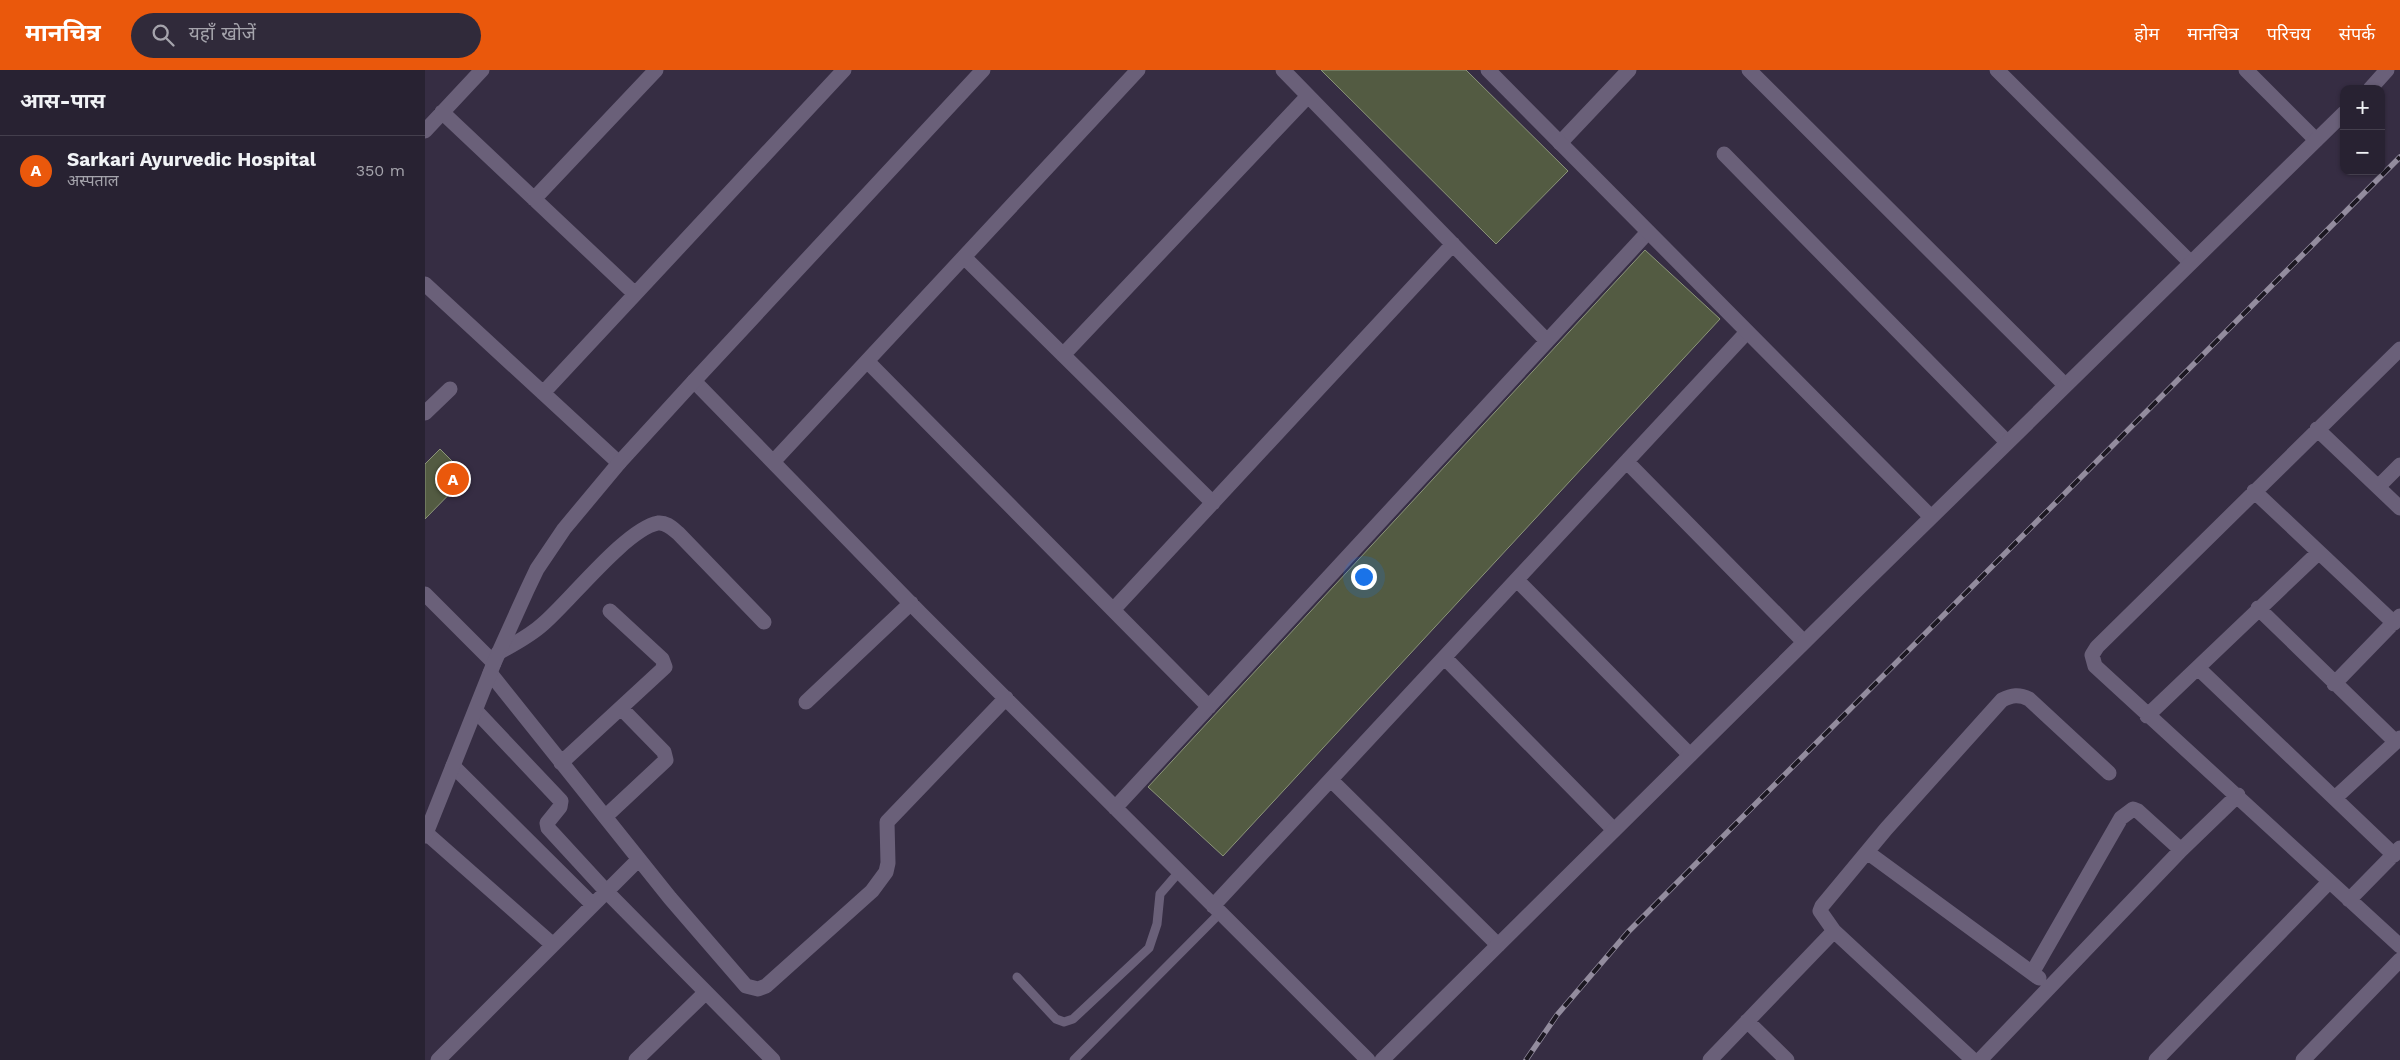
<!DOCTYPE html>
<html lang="hi">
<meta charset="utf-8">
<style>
:root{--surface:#282232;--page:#302a3a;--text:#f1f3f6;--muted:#a5a4ac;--line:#443f4d;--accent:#ea580c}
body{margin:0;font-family:"Work Sans","Noto Sans Devanagari",sans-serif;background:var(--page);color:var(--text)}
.controls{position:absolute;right:15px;top:15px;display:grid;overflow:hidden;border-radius:10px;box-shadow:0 1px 4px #0004}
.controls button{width:45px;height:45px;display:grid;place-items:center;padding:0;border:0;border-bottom:1px solid var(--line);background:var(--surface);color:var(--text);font:25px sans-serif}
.you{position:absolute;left:938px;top:506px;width:18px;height:18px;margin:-12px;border:4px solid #fff;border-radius:50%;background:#1a73e8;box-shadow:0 0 0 8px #1a73e833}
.badge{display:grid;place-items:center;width:32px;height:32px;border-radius:50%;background:var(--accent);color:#fff;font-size:16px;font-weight:700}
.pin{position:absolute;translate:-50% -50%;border:2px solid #fff;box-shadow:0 1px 5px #0006}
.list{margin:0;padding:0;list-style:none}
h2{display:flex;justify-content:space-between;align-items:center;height:65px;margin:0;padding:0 20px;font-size:21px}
h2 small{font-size:16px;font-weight:400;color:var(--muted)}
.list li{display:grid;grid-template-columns:32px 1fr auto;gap:15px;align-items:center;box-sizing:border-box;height:70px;padding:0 20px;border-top:1px solid var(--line)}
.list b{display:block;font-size:19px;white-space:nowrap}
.list p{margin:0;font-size:16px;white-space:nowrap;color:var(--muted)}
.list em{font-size:16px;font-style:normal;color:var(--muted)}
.icon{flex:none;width:28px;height:28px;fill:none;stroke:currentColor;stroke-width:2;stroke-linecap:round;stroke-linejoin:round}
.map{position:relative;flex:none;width:1975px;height:990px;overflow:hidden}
header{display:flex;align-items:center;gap:30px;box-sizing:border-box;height:70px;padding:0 25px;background:var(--accent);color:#fff}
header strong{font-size:24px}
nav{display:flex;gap:28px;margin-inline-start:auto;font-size:18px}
.search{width:350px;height:45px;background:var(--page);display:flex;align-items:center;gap:12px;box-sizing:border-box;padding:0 18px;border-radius:28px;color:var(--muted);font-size:19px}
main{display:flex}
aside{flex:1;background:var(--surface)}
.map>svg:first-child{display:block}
.building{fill:#535b42;stroke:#8c957a}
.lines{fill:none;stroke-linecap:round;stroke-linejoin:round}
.service{stroke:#6a6079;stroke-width:9}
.minor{stroke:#6a6079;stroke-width:15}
.tertiary{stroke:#6a6079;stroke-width:15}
.rail-casing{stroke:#938c9e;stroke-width:5.5}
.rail{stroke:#1b1721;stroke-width:4;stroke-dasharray:11;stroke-linecap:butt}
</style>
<header>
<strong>मानचित्र</strong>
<div class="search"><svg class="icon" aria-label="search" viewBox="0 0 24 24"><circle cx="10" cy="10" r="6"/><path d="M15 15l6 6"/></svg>यहाँ खोजें</div>
<nav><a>होम</a><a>मानचित्र</a><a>परिचय</a><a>संपर्क</a></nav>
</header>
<main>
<aside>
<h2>आस-पास<small></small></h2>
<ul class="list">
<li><span class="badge">A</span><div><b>Sarkari Ayurvedic Hospital</b><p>अस्पताल</p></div><em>350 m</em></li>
</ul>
</aside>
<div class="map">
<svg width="1975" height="990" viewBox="0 0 1975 990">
<rect width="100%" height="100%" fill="#362d43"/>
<!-- building -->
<path class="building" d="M896 0H1041L1143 101 1071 174Z
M1220 180 1295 249 798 786 723 717Z
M15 379 42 406 0 449V394Z"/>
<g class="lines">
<!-- service -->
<path class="service" d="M592 907 631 949 639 952 648 949 724 878 732 854 735 824 754 802
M649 990 795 843"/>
<!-- minor -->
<path class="minor" d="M858 0 1122 271
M1324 0 1640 315
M1572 0 1765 192
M1821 0 1891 70
M17 42 210 224
M0 61 57 0
M1135 73 1204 0
M1299 84 1582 372
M109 129 231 0
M539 187 788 433
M0 214 194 393
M1975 279 1672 577 1667 585 1670 596 1975 876
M638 285 883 26
M442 291 784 637
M269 311 495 543 943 990
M118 323 419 0
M0 343 25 319
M1892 359 1975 438
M348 392 713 0
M1202 392 1379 572
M1953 417 1975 395
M1829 421 1969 553
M1092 510 1265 685
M0 524 69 593
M1833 538 1971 672
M688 540 1028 174
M73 583C89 574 105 566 118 554 145 531 201 459 233 453 241 452 247 458 253 463L339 552
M1020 588 1189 760
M1773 598 1969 785
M65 603 245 828 321 916 333 919 341 916 447 821 461 802 463 793 462 752 581 628
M1909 614 1975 546
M381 632 486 533
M51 641 136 731 135 737 122 753 123 758 181 821 348 990
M1722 646 1893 483
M136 693 240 597 237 589 185 541
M28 696 168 835
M906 710 1073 875
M1910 728 1975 668
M690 738 1223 162
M180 747 241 690 239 682 196 638
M1 763 128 875
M1442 782 1614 908
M1924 830 1975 778
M788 836 1322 262
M1607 903 1696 748 1708 739 1713 741 1756 780
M1322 951 1362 990
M13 990 214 789
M211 990 280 923
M1285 990 1409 861
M1548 990 1409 861 1395 841 1397 836 1461 759 1577 630C1587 625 1594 624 1604 629L1684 703
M1555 990 1756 780 1813 725
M1731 990 1904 812"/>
<!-- tertiary -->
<path class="tertiary" d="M1063 0 1506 447
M1945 19 1962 0
M0 766 69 593 102 520 112 499 139 459 194 393 269 311 558 0
M957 990 1432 520 1919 43
M1878 990 1975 890"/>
<!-- rail casing -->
<g class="rail-casing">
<path id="rail" d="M1101 990 1132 945 1203 862 1975 87"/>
</g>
<!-- rail -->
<use href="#rail" class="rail"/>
</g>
</svg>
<div class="controls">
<button>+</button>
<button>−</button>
</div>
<div class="you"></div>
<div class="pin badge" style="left:28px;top:409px">A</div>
</div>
</main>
